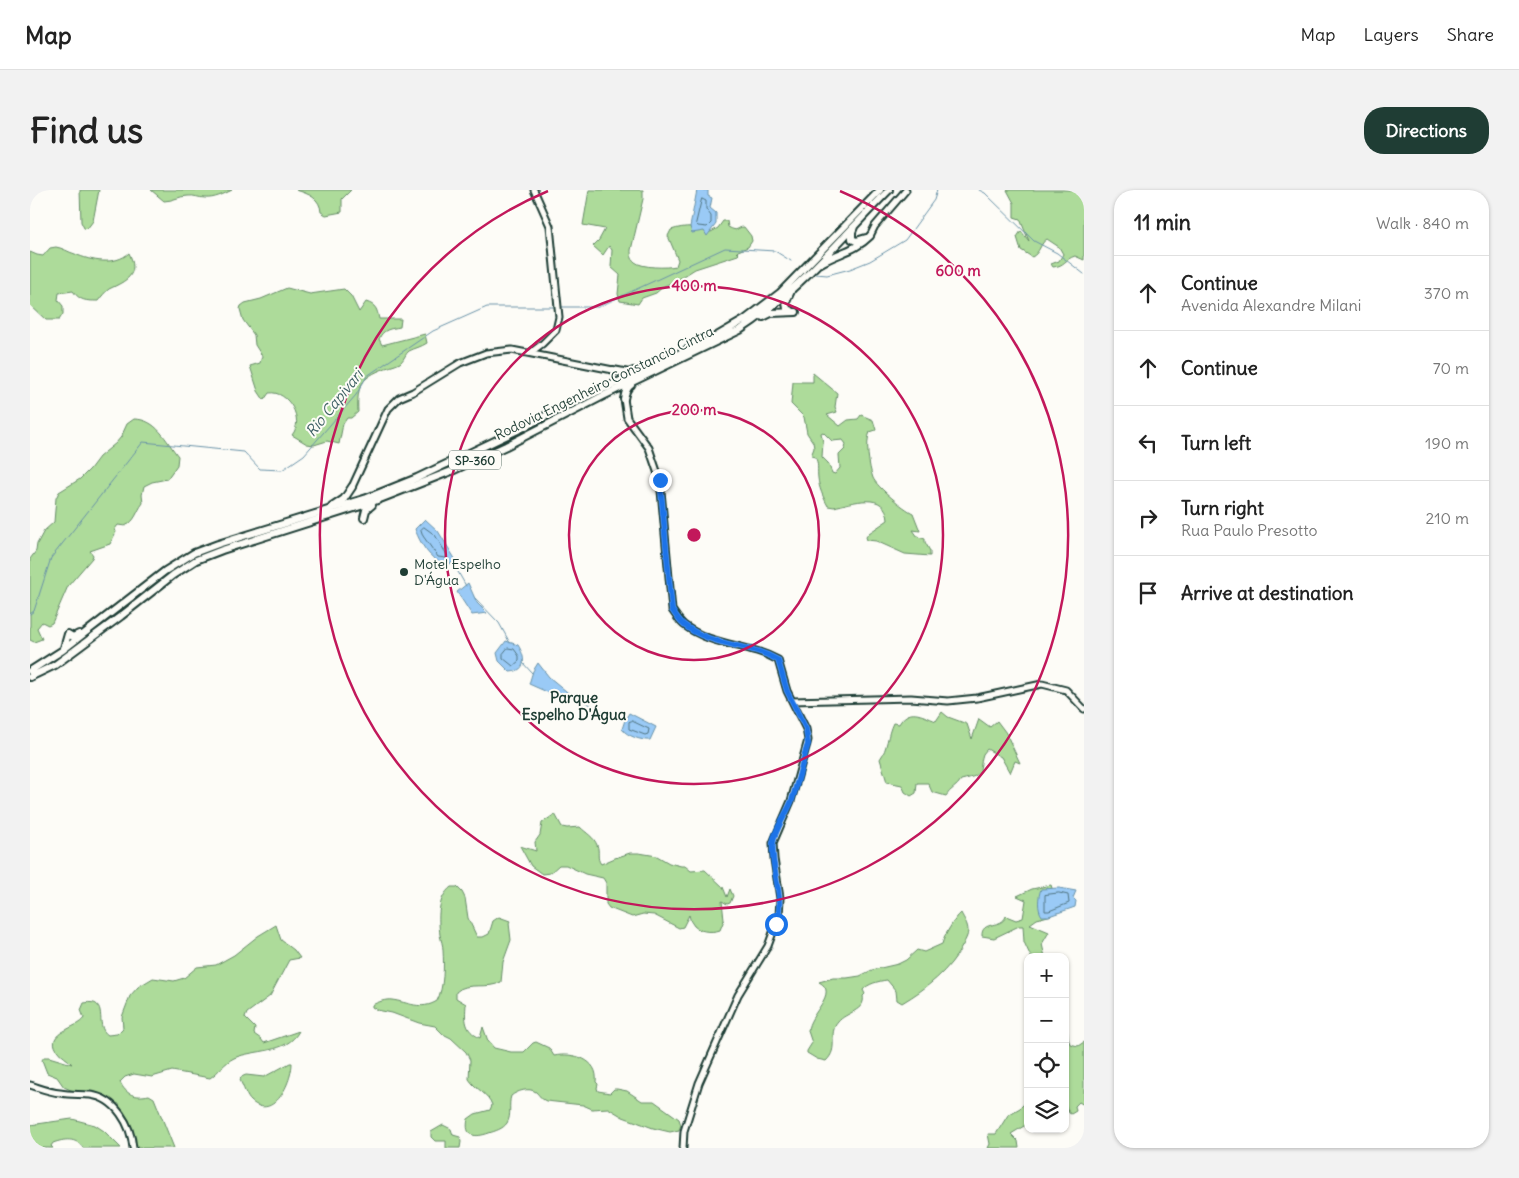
<!DOCTYPE html>
<meta charset="utf-8">
<style>
:root{--surface:#fff;--page:#f2f2f2;--text:#222;--muted:#767676;--line:#e0e0e0;--accent:#1f3d34}
body{margin:0;font-family:Delius,sans-serif;background:var(--page);color:var(--text)}
.controls{position:absolute;right:15px;bottom:15px;display:grid;overflow:hidden;border-radius:10px;box-shadow:0 1px 4px #0004}
.controls button{width:45px;height:45px;display:grid;place-items:center;padding:0;border:0;border-bottom:1px solid var(--line);background:var(--surface);color:var(--text);font:25px sans-serif}
.stop{position:absolute;width:15px;height:15px;margin:-11px;border:4px solid #1a73e8;border-radius:50%;background:#fff}
.stop.end{background:#1a73e8;border-color:#fff;box-shadow:0 1px 5px #0008}
.list{margin:0;padding:0;list-style:none}
h2{display:flex;justify-content:space-between;align-items:center;height:65px;margin:0;padding:0 20px;font-size:21px}
h2 small{font-size:16px;font-weight:400;color:var(--muted)}
.list li{display:grid;grid-template-columns:32px 1fr auto;gap:15px;align-items:center;box-sizing:border-box;height:75px;padding:0 20px;border-top:1px solid var(--line)}
.list b{display:block;font-size:19px;white-space:nowrap}
.list p{margin:0;font-size:16px;white-space:nowrap;color:var(--muted)}
.list em{font-size:16px;font-style:normal;color:var(--muted)}
.icon{flex:none;width:28px;height:28px;fill:none;stroke:currentColor;stroke-width:2;stroke-linecap:round;stroke-linejoin:round}
.map{position:relative;flex:none;width:1054px;height:958px;overflow:hidden;border-radius:20px}
header{display:flex;align-items:center;gap:30px;box-sizing:border-box;height:70px;padding:0 25px;background:var(--surface);border-bottom:1px solid var(--line)}
header strong{font-size:24px}
nav{display:flex;gap:28px;margin-inline-start:auto;font-size:18px}
.intro{display:flex;align-items:center;justify-content:space-between;box-sizing:border-box;height:120px;padding:0 30px}
h1{margin:0;font-size:35px}
.button{padding:12px 22px;border-radius:20px;background:var(--accent);color:#fff;font-size:18px;font-weight:700}
main{display:flex;gap:30px;padding:0 30px}
aside{flex:1;background:var(--surface);border-radius:20px;box-shadow:0 1px 4px #0004}
.map>svg:first-child{display:block}
.green{fill:#addb9a;stroke:#668c67;fill-rule:evenodd}
.water{fill:#9acaf6;stroke:#6992a8}
.lines{fill:none;stroke-linecap:round;stroke-linejoin:round}
.shore{stroke:#507582;stroke-width:1}
.stream{stroke:#6992a8;stroke-width:1}
.secondary-casing{stroke:#1f3d34;stroke-width:9}
.highway-casing{stroke:#1f3d34;stroke-width:10}
.secondary{stroke:#fdfcf7;stroke-width:5}
.highway{stroke:#fdfcf7;stroke-width:6}
.route{stroke:#1a73e8;stroke-width:6}
.ring{fill:none;stroke:#c2185b;stroke-width:2.5}
.poi-dot{fill:#1f3d34;stroke:#fdfcf7;stroke-width:2}
.labels{text-anchor:middle;dominant-baseline:central;stroke-width:4;stroke-linejoin:round;paint-order:stroke}
.shield{fill:#fdfcf7;stroke:#62766e;stroke-width:1}
.shield-label{font-size:12px;font-weight:bold;fill:#1f3d34}
.street-label{font-size:14px;fill:#1f3d34;stroke:#fdfcf7}
.poi-label{font-size:14px;fill:#1f3d34;stroke:#fdfcf7;text-anchor:start}
.water-label{font-size:15px;font-style:italic;fill:#3e6064;stroke:#fdfcf7}
.neighbourhood-label{font-size:15px;font-weight:bold;fill:#1f3d34;stroke:#fdfcf7}
.centre{fill:#c2185b;stroke:#fdfcf7;stroke-width:2.5}
.ring-label{font-size:15px;text-anchor:middle;font-weight:bold;fill:#c2185b;stroke:#fdfcf7;stroke-width:4;stroke-linejoin:round;paint-order:stroke}
</style>
<header>
<strong>Map</strong>
<nav><a>Map</a><a>Layers</a><a>Share</a></nav>
</header>
<div class="intro"><h1>Find us</h1><a class="button">Directions</a></div>
<main>
<div class="map">
<svg width="1054" height="958" viewBox="0 0 1054 958">
<rect width="100%" height="100%" fill="#fdfcf7"/>
<filter id="ink" filterUnits="userSpaceOnUse"><feTurbulence type="fractalNoise" baseFrequency=".02" numOctaves="2"/><feDisplacementMap in="SourceGraphic" scale="10" xChannelSelector="R" yChannelSelector="G"/><feConvolveMatrix kernelMatrix="1 2 1 2 8 2 1 2 1" color-interpolation-filters="sRGB"/></filter>
<g filter="url(#ink)">
<!-- green -->
<path class="green" d="M50 0H69L63 31 57 39 54 38 51 32Z
M121 0H202C194 4 184 9 175 8 169 8 164 5 158 6 149 6 143 11 134 11Z
M266 0H321L312 9V22L296 25 291 22C290 8 279 4 266 0Z
M559 0H613V9L601 60C601 64 601 69 605 72 612 78 637 78 646 76L648 70 638 46 641 40C657 35 665 36 681 42L688 38 693 31H697L698 37C709 43 706 37 714 37L721 46 722 51 718 57 708 61 707 62 709 64 708 65 665 79 646 91 634 96 626 103 612 108 608 114 590 111 588 104 590 85 581 77 582 60 579 56 573 65 563 56 569 50 575 39 553 35Z
M977 0H1054V70L1045 66C1035 69 1035 76 1023 77L1021 74 1029 71 1033 64 1029 57 1017 49C1010 53 1010 63 1002 67L991 60 987 47 991 41 999 51 990 29 984 27V13Z
M26 57C33 58 38 62 45 64 61 71 85 76 99 63 110 85 96 91 79 99 75 102 71 107 68 111 56 111 50 111 43 101L29 103 28 110 33 116V124L29 130H16L0 115V62L7 65 13 66 20 58Z
M257 98 280 104 314 99 321 106 329 122 336 112C346 115 347 119 349 129H371L370 137C360 139 353 139 349 149L352 155 395 144 397 153C391 157 385 158 379 161 375 164 374 170 370 173 364 176 357 177 351 180 329 189 327 199 328 222L321 228H317L313 234 309 254 297 251 284 255 277 254 262 245C275 230 258 200 239 203L234 210 228 201 220 176 230 173 232 166 225 155 224 145 213 130 210 119 211 116 215 113 231 109Z
M783 183 807 203 805 217 807 222 797 225 810 236 818 230 828 229 831 225 843 230 846 240 840 242C835 252 839 277 843 288 847 297 874 319 883 323L890 341 883 340 888 347 895 349V352L900 361V366L875 364 846 351 837 350 836 347 839 343 858 330C856 300 822 313 804 317L798 316C793 307 789 298 788 288 787 280 789 273 785 267L781 266 784 258 783 252 777 243 774 227 761 214 763 192H783ZM793 242 802 251 813 250 816 254 815 259 809 265 810 278 805 284 802 283 798 273 792 267 793 252 791 243Z
M104 229C127 229 136 251 148 266L147 275 137 289 122 292 114 296 112 305 113 313C106 322 106 331 95 336L88 335 85 339 86 342 80 354 60 361 63 365 62 368 38 396 22 433 18 435 12 432 7 438 12 449 4 452 0 450V369L6 361 7 354 14 341 24 332 26 308 29 302 50 289 60 279 69 267 86 253 91 247 97 234Z
M912 522 918 527 937 534 942 549 949 529 960 537 967 531 976 543 990 573 985 571 980 583 971 567 957 559 953 564C947 583 957 584 931 590 927 597 920 599 916 606L902 602 898 593H887L886 603 881 606 875 602 872 595 857 592 850 569C858 558 857 545 863 533L869 534C879 517 891 525 906 531Z
M525 624 532 637 537 638 550 637C556 643 564 647 567 655 570 662 566 668 571 674L585 668 600 663H609L627 666 639 673 651 676H655L661 681 675 680 693 697 697 707 700 699 703 706 700 713 697 714 692 711 694 730 690 740C682 743 666 742 662 733 660 731 660 728 659 725L653 737 649 738 624 725 613 724 602 727 579 718 576 714V693L573 688 555 684 536 675H529L520 683 512 684 501 676 490 656 506 661 505 652 510 645 512 633Z
M1021 695 1022 698 1014 701 1022 725 1007 729 1000 734 1019 742 1012 754 1015 767H1001L994 752 993 736H989L964 748 952 746C951 730 972 739 976 726L986 730 993 728 996 710 987 706 1002 699Z
M421 697H427L432 702 435 708 438 728 447 747H453L459 744 463 731 469 727 480 731 479 733 481 750 473 772 471 792C458 800 437 791 426 802V808L436 814C435 830 434 840 450 848L453 837 458 851 464 858 481 862H494L503 853 506 852 519 858 524 866C543 862 569 869 566 892L568 894 567 898 568 901 580 903 584 899H587L597 901 612 911H624L649 929 651 935 649 940 640 942 623 938 593 927 578 918 562 919 553 915 516 911C511 909 510 906 506 902 499 897 487 901 481 906 478 915 482 925 477 933 473 939 465 941 459 943 445 948 434 947 438 929L445 924 460 920 462 915C458 903 446 900 439 889L440 870 436 862 421 848 413 844 405 836 389 833 362 823 347 820 342 817V815C348 812 356 809 362 810 378 812 391 821 407 811 414 797 414 777 413 760 413 755 411 750 410 745 408 728 407 708 421 697Z
M931 723C934 729 938 734 938 741 938 746 935 750 933 755 919 781 897 798 872 813L867 810 866 801 857 790C849 791 837 794 833 800L835 804 833 806C836 821 816 822 808 832 797 844 810 858 796 871L787 869 777 863V861L782 853C781 849 779 845 778 841 778 824 810 803 789 792L803 788H817L830 786 842 780 868 774 876 770 887 760 894 762 912 754C914 746 924 729 931 723Z
M246 735 251 750 264 760 270 768 259 770 240 806 217 823 215 828 225 838 224 844 231 849 234 853 269 841C257 864 225 859 204 868 194 873 189 882 180 888L142 881 122 887 104 884 95 887 90 892C96 905 105 908 119 905L124 908 144 958H102L90 923 89 914 66 904 43 901 34 897 27 887 17 883 12 870 14 867H19L42 874C38 869 31 866 27 860 15 842 47 839 54 828L51 820 54 813C81 808 63 836 78 845L87 844 93 838 92 827 100 806 108 797 123 788 144 791 154 788 167 777 186 775 204 765 228 746Z
M1035 827C1039 836 1036 845 1040 854L1048 856 1054 852V915L1049 912 1045 916 1046 921 1041 924 1039 923 1035 914Z
M260 873H262C262 891 244 932 221 911 217 908 213 896 210 890L211 887 216 885 234 887Z
M998 910V936H994L981 944 988 951 989 958H958L960 954 958 944H966L978 925 990 918Z
M42 929 65 935 74 941 91 958H53C46 947 34 949 23 953L21 956 23 958H0V935Z
M413 935 421 939 423 945 430 947 431 952 430 958H416V951H405L401 947V942Z"/>
<!-- water -->
<path class="water" d="M667 0H678V6L682 8 680 18 686 23V34L677 46 674 41 662 43 660 37Z
M395 329 408 341 427 372C406 381 391 356 385 339Z
M438 393 447 413 457 423 442 425 427 402Z
M476 451 488 455C495 466 498 481 480 482L469 471 467 463Z
M508 473 519 487 542 506H526L499 494 503 481Z
M599 523 626 537 620 550C612 551 597 546 592 539L595 530Z
M1029 698 1046 701 1043 708 1046 711 1045 717 1019 726H1012C1007 719 1008 707 1011 699Z"/>
<g class="lines">
<!-- shore -->
<path class="shore" d="M672 9 676 11V19L681 26V33L677 37 668 36 666 34Z
M394 337 405 345 417 365 416 368 408 367 393 346 391 340Z
M478 458 484 459 489 466V471L483 476 473 468V464Z
M602 531 619 539 618 544 615 545 599 539V532Z
M1029 703 1038 705 1039 713 1019 721H1015V705Z"/>
<!-- stream -->
<path class="stream" d="M949 0 955 3 1004 51 1027 63 1054 84
M786 84 797 85 820 79 840 71 875 50 904 10 907 0
M530 117H568L695 58 745 61 761 71
M423 373 436 396
M444 407 469 433 480 453
M0 424 4 421 21 368 113 252 214 262 230 279 252 280 274 265 326 205 337 186 403 141 457 117H526
M493 473 502 483
M538 503 584 527"/>
<!-- secondary casing -->
<g class="secondary-casing">
<path id="secondary" d="M840 46 845 36 876 0
M500 163 512 154 526 140 529 127 520 36 504 0
M594 209 597 228 619 258 630 290 642 420C645 424 649 431 654 435 683 457 718 453 748 470L757 501 776 539 778 550 761 611 743 653 744 669 750 708 749 726 738 756 708 805 669 893 654 941 653 958
M322 297 358 219 369 208 383 202 430 173 456 163 482 160 583 180
M762 511 881 508 918 511 947 508 1012 494 1036 500 1054 519
M0 895C10 898 19 902 30 903 40 905 50 904 60 905 86 908 101 935 103 958"/>
</g>
<!-- highway casing -->
<g class="highway-casing">
<path id="highway" d="M824 37 822 42V49L826 51 836 48
M791 73C809 62 824 62 840 46
M761 101 756 112 757 119 762 121
M733 127 741 123 766 122
M583 180 599 183 604 181
M594 209C595 204 596 198 601 195
M302 317 314 309 322 297
M334 328 336 320 342 315
M34 458 38 444 43 447 49 444
M0 481 33 460 135 381 164 363 188 354 337 308 387 288 492 238 519 224 685 147 716 129 750 103 850 0
M0 487 25 475 91 426 143 385 166 370 192 360 337 314 424 280 476 256 573 206 710 140C767 103 811 48 859 0"/>
</g>
<!-- secondary -->
<use href="#secondary" class="secondary"/>
<!-- highway -->
<use href="#highway" class="highway"/>
</g>
</g>
<g class="lines" filter="url(#ink)">
<!-- route -->
<path class="route" d="M630 290 642 420C645 424 649 431 654 435 683 457 718 453 748 470L757 501 776 539 778 554C772 572 768 592 762 610 757 624 745 638 743 653 740 681 756 705 746 734"/>
</g>
<!-- distance rings -->
<g class="ring">
<circle cx="664" cy="345" r="125"/>
<circle cx="664" cy="345" r="249"/>
<path d="M810 1A374 374 0 1 1 518 1"/>
</g>
<!-- markers -->
<circle class="poi-dot" cx="374" cy="382" r="5"/>
<g class="labels">
<!-- shield labels -->
<rect class="shield" x="419" y="260.5" width="52" height="19" rx="4"/>
<g class="shield-label">
<text x="445" y="270">SP-360</text>
</g>
<!-- street labels -->
<g class="street-label">
<text transform="translate(574 193) rotate(-26)">Rodovia Engenheiro Constancio Cintra</text>
</g>
<!-- poi labels -->
<g class="poi-label">
<text x="384" y="374">Motel Espelho<tspan x="384" dy="16">D'Água</tspan></text>
</g>
<!-- water labels -->
<g class="water-label">
<text transform="translate(304 213) rotate(-51)">Rio Capivari</text>
</g>
<!-- neighbourhood labels -->
<g class="neighbourhood-label">
<text x="544" y="507">Parque<tspan x="544" dy="17">Espelho D'Água</tspan></text>
</g>
</g>
<circle cx="664" cy="345" r="8" class="centre"/>
<g class="ring-label">
<text x="928" y="86">600 m</text>
<text x="664" y="101">400 m</text>
<text x="664" y="225">200 m</text>
</g>
</svg>
<div class="controls">
<button>+</button>
<button>−</button>
<button><svg class="icon" aria-label="locate" viewBox="0 0 24 24"><circle cx="12" cy="12" r="6"/><path d="M12 2v4M12 18v4M2 12h4M18 12h4"/></svg></button>
<button><svg class="icon" aria-label="layers" viewBox="0 0 24 24"><path d="M12 4l9 5-9 5-9-5zM3 14l9 5 9-5"/></svg></button>
</div>
<div class="stop" style="left:746px;top:734px"></div>
<div class="stop end" style="left:630px;top:290px"></div>
</div>
<aside>
<h2>11 min<small>Walk · 840 m</small></h2>
<ul class="list">
<li><svg class="icon" aria-label="ahead" viewBox="0 0 24 24"><path d="M12 20V5M6 11l6-6 6 6"/></svg><div><b>Continue</b><p>Avenida Alexandre Milani</p></div><em>370 m</em></li>
<li><svg class="icon" aria-label="ahead" viewBox="0 0 24 24"><path d="M12 20V5M6 11l6-6 6 6"/></svg><div><b>Continue</b></div><em>70 m</em></li>
<li><svg class="icon" aria-label="left" viewBox="0 0 24 24"><path d="M17 20v-9H6M10 6l-5 5 5 5"/></svg><div><b>Turn left</b></div><em>190 m</em></li>
<li><svg class="icon" aria-label="right" viewBox="0 0 24 24"><path d="M7 20v-9h11M14 6l5 5-5 5"/></svg><div><b>Turn right</b><p>Rua Paulo Presotto</p></div><em>210 m</em></li>
<li><svg class="icon" aria-label="arrive" viewBox="0 0 24 24"><path d="M6 21V4h12l-3 4 3 4H6"/></svg><div><b>Arrive at destination</b></div></li>
</ul>
</aside>
</main>
